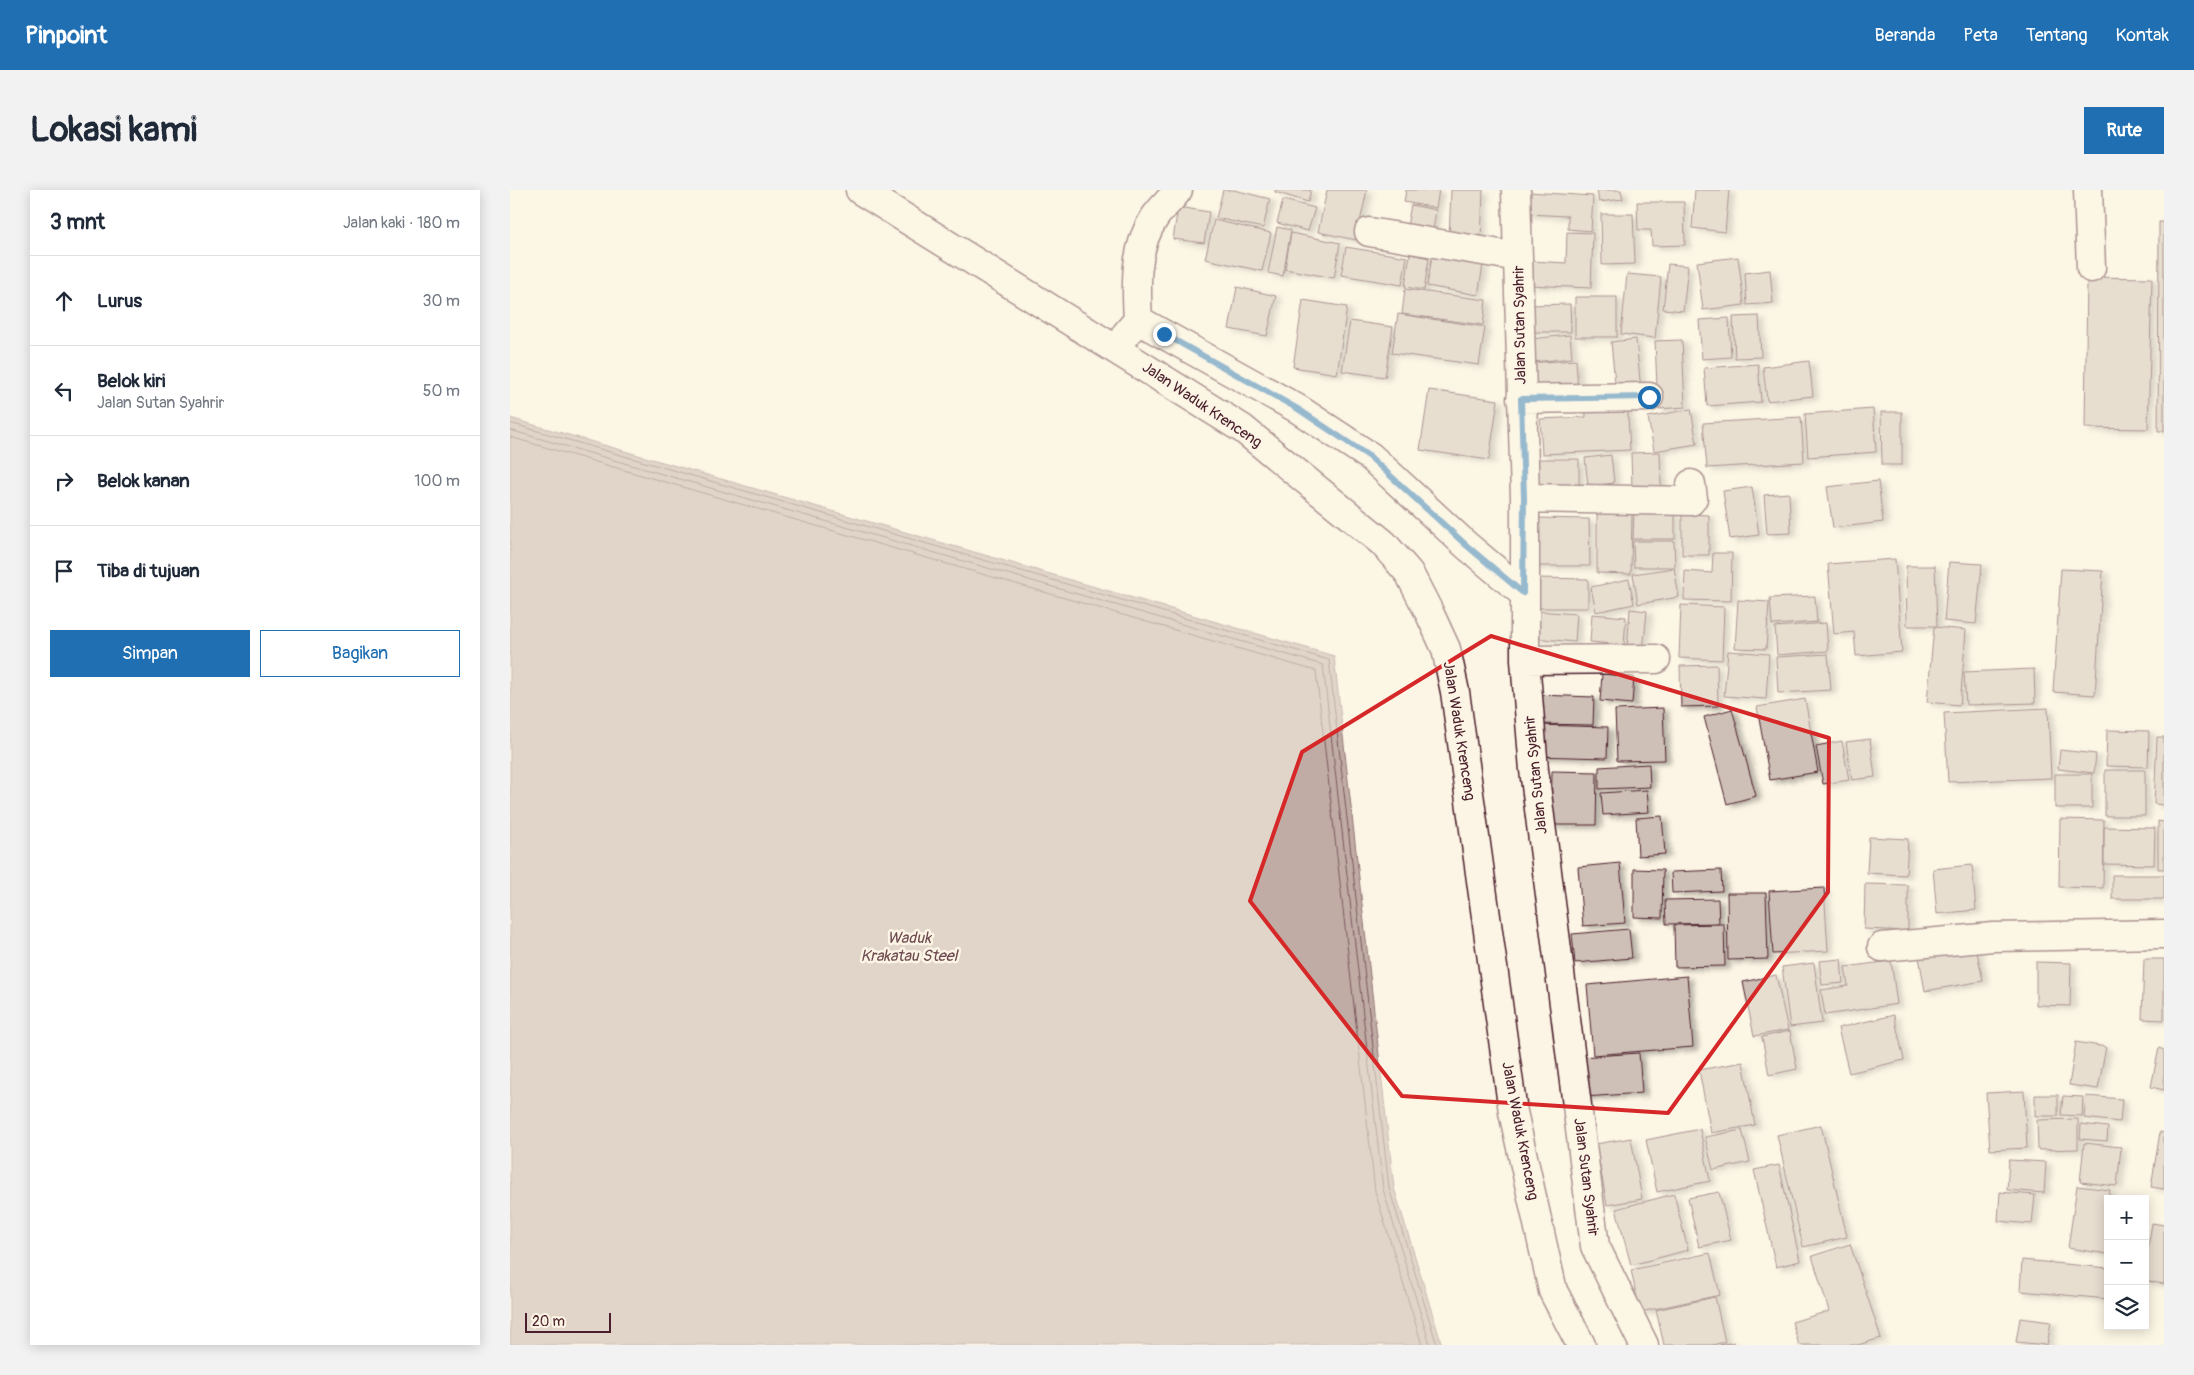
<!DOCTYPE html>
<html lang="id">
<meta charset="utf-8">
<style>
:root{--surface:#fff;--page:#f2f2f3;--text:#1f2937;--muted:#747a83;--line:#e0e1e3;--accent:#1f6fb2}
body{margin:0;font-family:Pangolin,sans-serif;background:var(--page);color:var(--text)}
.controls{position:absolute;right:15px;bottom:15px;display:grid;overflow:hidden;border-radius:0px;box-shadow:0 2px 12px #0003}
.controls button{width:45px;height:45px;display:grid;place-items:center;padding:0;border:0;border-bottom:1px solid var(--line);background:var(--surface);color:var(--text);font:25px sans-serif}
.scale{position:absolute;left:15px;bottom:12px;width:86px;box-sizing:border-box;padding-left:5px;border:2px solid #4a1f2b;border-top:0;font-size:14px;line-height:18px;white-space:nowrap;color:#4a1f2b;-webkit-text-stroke:4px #fcf5e5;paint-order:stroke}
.stop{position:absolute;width:15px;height:15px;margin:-11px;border:4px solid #1f6fb2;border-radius:50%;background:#fff}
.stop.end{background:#1f6fb2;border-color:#fff;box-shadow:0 1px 5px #0008}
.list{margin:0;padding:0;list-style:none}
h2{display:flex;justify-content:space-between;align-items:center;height:65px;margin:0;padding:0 20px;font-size:21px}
h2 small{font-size:16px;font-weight:400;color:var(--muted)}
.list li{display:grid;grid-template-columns:32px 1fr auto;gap:15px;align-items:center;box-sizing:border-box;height:90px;padding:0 20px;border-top:1px solid var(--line)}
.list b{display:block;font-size:19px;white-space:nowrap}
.list p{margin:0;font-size:16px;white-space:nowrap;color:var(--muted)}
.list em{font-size:16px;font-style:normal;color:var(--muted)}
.actions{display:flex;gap:10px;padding:15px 20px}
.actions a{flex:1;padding:11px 0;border:1px solid var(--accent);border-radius:0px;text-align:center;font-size:18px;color:var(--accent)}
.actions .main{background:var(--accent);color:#fff}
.icon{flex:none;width:28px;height:28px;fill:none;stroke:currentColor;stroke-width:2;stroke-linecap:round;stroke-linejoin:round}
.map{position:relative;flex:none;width:1654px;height:1155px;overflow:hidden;border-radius:0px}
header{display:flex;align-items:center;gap:30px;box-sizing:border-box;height:70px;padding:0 25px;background:var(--accent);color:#fff}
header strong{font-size:24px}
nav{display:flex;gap:28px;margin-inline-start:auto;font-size:18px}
.intro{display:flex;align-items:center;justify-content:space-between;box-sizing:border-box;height:120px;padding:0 30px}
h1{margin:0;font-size:35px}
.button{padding:12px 22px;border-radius:0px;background:var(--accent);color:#fff;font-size:18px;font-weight:700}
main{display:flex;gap:30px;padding:0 30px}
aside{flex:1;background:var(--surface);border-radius:0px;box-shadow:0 2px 12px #0003}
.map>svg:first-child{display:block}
.water{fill:#c0aca5;stroke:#917474}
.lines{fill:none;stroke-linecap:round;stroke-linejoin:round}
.shore{stroke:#79575c;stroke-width:1}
.building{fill:#cfc0b7;stroke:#4a1f2b;filter:url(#shadow)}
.minor-casing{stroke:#4a1f2b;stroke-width:31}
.minor{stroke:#fcf5e5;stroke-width:28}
.route{stroke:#1f6fb2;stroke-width:6}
.marked{fill:none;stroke:#d62828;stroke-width:4;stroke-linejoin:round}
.labels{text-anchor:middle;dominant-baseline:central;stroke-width:5;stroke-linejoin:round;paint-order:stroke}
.street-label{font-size:15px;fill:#4a1f2b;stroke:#fcf5e5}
.water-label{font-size:16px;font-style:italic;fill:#6d4950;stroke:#fcf5e5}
</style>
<header>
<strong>Pinpoint</strong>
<nav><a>Beranda</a><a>Peta</a><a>Tentang</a><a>Kontak</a></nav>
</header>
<div class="intro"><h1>Lokasi kami</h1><a class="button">Rute</a></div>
<main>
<aside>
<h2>3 mnt<small>Jalan kaki · 180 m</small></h2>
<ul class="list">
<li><svg class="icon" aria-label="ahead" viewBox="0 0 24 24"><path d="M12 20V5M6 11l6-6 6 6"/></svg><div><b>Lurus</b></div><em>30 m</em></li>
<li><svg class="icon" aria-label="left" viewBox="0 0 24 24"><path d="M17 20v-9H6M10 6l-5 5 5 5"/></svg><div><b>Belok kiri</b><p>Jalan Sutan Syahrir</p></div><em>50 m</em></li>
<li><svg class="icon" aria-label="right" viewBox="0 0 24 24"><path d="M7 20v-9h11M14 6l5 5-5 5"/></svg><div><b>Belok kanan</b></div><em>100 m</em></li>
<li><svg class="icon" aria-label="arrive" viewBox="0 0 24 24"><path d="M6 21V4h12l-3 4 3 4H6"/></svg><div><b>Tiba di tujuan</b></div></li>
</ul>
<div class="actions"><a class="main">Simpan</a><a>Bagikan</a></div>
</aside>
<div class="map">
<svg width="1654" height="1155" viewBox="0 0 1654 1155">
<defs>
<filter id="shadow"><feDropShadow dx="5.5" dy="3" stdDeviation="2.5" flood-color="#0004"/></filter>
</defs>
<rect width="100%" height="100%" fill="#fcf5e5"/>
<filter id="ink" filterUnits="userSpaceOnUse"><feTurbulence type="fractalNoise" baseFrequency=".02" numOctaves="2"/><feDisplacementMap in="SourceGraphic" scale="10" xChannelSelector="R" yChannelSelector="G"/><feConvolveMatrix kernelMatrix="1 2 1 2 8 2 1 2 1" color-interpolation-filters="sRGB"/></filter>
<g filter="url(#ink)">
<!-- water -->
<path class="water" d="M0 228 824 466 884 998 932 1155H0Z"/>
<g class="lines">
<!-- shore -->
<path class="shore" d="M0 233 819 470 879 998 927 1155
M0 240 813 475 873 999 920 1155
M0 247 806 481 865 1001 912 1155"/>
</g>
<!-- building -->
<path class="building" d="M713 0H724L760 9 753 38 706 28Z
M765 0H801L798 12 765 2Z
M817 0H857L846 50 808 42Z
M896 0H929L926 18 894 12Z
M941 0H973L971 51 939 50Z
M1087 0H1111L1113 9 1089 12Z
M1185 0H1219L1215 42 1182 38Z
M1018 2 1083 6 1081 41 1058 39V26L1017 24Z
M773 10 805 18 798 41 767 33Z
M1127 12H1174L1175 55 1142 56 1141 40H1128Z
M901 15 926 20 922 47 896 42Z
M668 17 699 22 694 53 663 49Z
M1091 24H1123L1125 74 1092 75Z
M704 30 761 43 752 81 695 69Z
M1649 32H1654V241H1648Z
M767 37 781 40 773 86 758 83Z
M1057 42 1083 43 1081 98 1020 95 1021 71 1056 73Z
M781 43 830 53 824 88 775 79Z
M836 57 897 67 892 95 831 85Z
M900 64 919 68 914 100 895 97Z
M922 67 973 75 968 105 917 96Z
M1228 67 1234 115 1193 120 1187 72Z
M1158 74 1178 76 1173 121 1153 119Z
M1260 80 1263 113 1237 115 1235 83Z
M1117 84 1151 87 1145 148 1111 144Z
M1577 87 1642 88 1638 239 1575 238Z
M727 97 766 106 757 146 719 139Z
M895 99 976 110 973 135 892 124Z
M1065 107H1107V147H1065Z
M793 110 837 117 827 184 783 177Z
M1060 114 1061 142H1018V115Z
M888 124 975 137 969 175 882 163Z
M1249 126 1251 167 1225 168 1223 127Z
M1219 128 1221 167 1192 169 1189 130Z
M840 131 883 137 875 187 832 181Z
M1060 145 1062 168 1023 172 1020 149Z
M1126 149 1131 201 1106 203 1101 152Z
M1172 150 1175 217 1148 219 1145 151Z
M1066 170 1068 201 1019 204 1017 173Z
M1299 171 1303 206 1257 211 1253 177Z
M1248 174 1251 212 1197 216 1194 178Z
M919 200 988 210 979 270 910 260Z
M1117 210 1120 260 1032 264 1030 229 1076 227 1075 213Z
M1181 219 1187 254 1144 261 1138 227Z
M1363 219 1366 262 1298 267 1295 224Z
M1371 222H1392V275H1372Z
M1291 227 1294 272 1197 278 1193 233Z
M1150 262 1151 297 1122 298 1121 263Z
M1101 265 1104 293 1078 296 1075 268Z
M1027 269H1069V298H1027Z
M1368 291 1373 332 1323 338 1317 297Z
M1242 297 1249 345 1220 349 1213 301Z
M1279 303 1281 343 1257 344 1254 305Z
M1087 321 1122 322 1121 384 1087 383Z
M1124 322H1165V349H1123Z
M1172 324 1199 325V365H1172Z
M1023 328 1079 329 1080 376H1023Z
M1123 351H1164L1165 377H1124Z
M1203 363H1222L1221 411 1174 410 1175 381 1202 383Z
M1385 369 1392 462 1346 466 1344 442 1324 444 1318 374Z
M1439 372 1472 374 1466 434 1434 431Z
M1396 376H1425L1427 436H1397Z
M1164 378 1169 407 1128 414 1123 384Z
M1551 379 1593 381 1585 505 1543 502Z
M1025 388 1078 389V418H1024Z
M1119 389 1124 414 1086 422 1081 397Z
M1305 406 1307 432 1262 435 1260 408Z
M1228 410 1259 412 1256 459 1225 458Z
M1171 415 1214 417 1212 470 1169 468Z
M1120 419 1137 421 1133 461 1117 460Z
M1026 421 1067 424 1065 452 1024 448Z
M1082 424 1116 427 1114 455 1080 452Z
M1316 433 1318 461 1267 465 1265 437Z
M1424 437 1456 440 1450 515 1417 512Z
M1218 461 1259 464 1256 509 1214 506Z
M1318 464 1321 500 1268 503 1266 467Z
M1207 475 1208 516 1171 517 1170 476Z
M1524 479 1525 513 1456 515 1454 482Z
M1092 484 1124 487 1122 514 1090 511Z
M1028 505 1084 507 1083 535 1028 534Z
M1295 509 1308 582 1260 590 1247 517Z
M1153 518 1155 570 1107 571 1105 520Z
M1538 518 1541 588 1438 592 1434 523Z
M1222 519 1246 606 1217 614 1194 527Z
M1025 535 1098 537 1097 568 1024 566Z
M1597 540 1639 541 1638 577 1596 576Z
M1647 547H1654V615L1644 614Z
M1360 549 1365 587 1342 590 1336 552Z
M1332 551 1339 590 1313 594 1306 556Z
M1550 560 1586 564 1584 583 1548 579Z
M1139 574 1140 597 1089 599V577Z
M1595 580H1635V626H1595Z
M1042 581 1087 582 1086 635H1041Z
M1545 584H1582V618H1545Z
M1137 600 1139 622 1093 625 1091 603Z
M1152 626 1155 664 1128 666 1126 628Z
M1550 629 1594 630 1593 698 1549 697Z
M1648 631 1654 632V679H1648Z
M1594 637 1645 638 1644 675 1594 674Z
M1359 647 1398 649 1396 685 1357 683Z
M1110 673 1115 733 1073 736 1068 677Z
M1462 675 1466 720 1427 724 1423 679Z
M1124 679 1153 680 1152 728 1124 727Z
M1211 680 1212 701 1162 703 1161 682Z
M1602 685H1654V709H1602Z
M1355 694 1398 695V741L1354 739Z
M1314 698 1318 761 1263 764 1259 701Z
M1217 703H1256L1258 769 1218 770Z
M1208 709 1209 733 1156 734 1155 710Z
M1214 734 1215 776 1165 777 1164 735Z
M1119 739 1122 768 1065 773 1062 744Z
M1466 757 1473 791 1415 801 1409 767Z
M1331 769 1333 793 1312 795 1309 771Z
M1634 769H1654V830L1632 829Z
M1381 771 1387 814 1315 825 1311 800 1338 796 1335 777Z
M1526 772 1561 773 1560 816 1526 815Z
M1304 773 1312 833 1280 837 1272 777Z
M1266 785 1278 840 1244 846 1233 792Z
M1177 786 1183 857 1083 865 1077 795Z
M1384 825 1394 870 1339 883 1328 838Z
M1280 841 1287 879 1259 885 1252 847Z
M1566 852 1596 857 1588 899 1559 895Z
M1649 858 1654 860V900L1641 897Z
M1129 863 1132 903 1074 907 1071 867Z
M1233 872 1245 935 1201 943 1189 880Z
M1514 901 1517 958 1480 960 1476 903Z
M1525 905H1548V926H1525Z
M1553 906 1573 907 1572 926 1551 925Z
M1576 906 1612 909 1610 932 1574 928Z
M1568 929V959L1528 960 1527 930Z
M1571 934 1598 937 1597 951 1570 949Z
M1311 935 1337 1047 1293 1057 1267 945Z
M1190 939 1200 991 1147 1002 1136 950Z
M1232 940 1240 972 1203 980 1195 947Z
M1650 942 1654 943V999L1641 997Z
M1121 948 1132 1009 1097 1015 1086 954Z
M1574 953 1611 957 1607 996 1570 992Z
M1499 970 1536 972 1534 1003 1497 1000Z
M1269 975 1290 1071 1266 1077 1244 980Z
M1567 996 1600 1000 1596 1029 1598 1064 1558 1058Z
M1209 1002 1221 1050 1189 1057 1178 1008Z
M1490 1002 1525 1005 1522 1034 1488 1031Z
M1164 1004 1178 1060 1121 1075 1106 1019Z
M1642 1033 1654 1035V1094L1635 1091V1076Z
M1340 1054 1371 1148 1348 1155H1289L1282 1132 1319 1121 1302 1066Z
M1200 1063 1210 1105 1130 1122 1121 1080Z
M1512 1070 1598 1078V1109L1510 1101Z
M1205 1107 1215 1152 1202 1155H1154L1146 1120Z
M1510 1128 1541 1132 1537 1155 1506 1152Z
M1224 1152 1225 1155H1210Z"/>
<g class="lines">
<!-- minor casing -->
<g class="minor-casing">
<path id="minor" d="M350 0 733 239 873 353 899 383 919 422 936 459 945 502 1003 922 1043 1101 1071 1155
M1006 0 1015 308V470L1024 580 1085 1056 1134 1155
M1578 0 1581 78
M859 42 1008 67
M628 130 788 219 861 267 956 355 1013 403
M616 144 628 130C626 95 624 58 645 27 652 17 661 10 668 0
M1011 209 1139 207
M1015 308 1181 311 1183 308 1181 294
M1015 470 1146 469
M1372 757 1483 747 1654 744"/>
</g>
<!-- minor -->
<use href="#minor" class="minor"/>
</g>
</g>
<g class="lines" filter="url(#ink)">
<!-- route -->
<path class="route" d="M654 144 788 219 860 267 956 355 1013 403 1014 308 1011 209 1139 207"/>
</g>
<!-- marked area -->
<path d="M0 0H1654V1155H0ZM981 446 1319 548 1318 702 1158 923 892 906 740 711 792 562Z" fill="#fcf5e5" fill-opacity=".55" fill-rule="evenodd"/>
<path class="marked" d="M981 446 1319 548 1318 702 1158 923 892 906 740 711 792 562Z"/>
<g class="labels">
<!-- street labels -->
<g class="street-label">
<text transform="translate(1010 135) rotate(-91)">Jalan Sutan Syahrir</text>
<text transform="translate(692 215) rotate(34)">Jalan Waduk Krenceng</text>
<text transform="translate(949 541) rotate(81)">Jalan Waduk Krenceng</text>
<text transform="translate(1026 585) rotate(-96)">Jalan Sutan Syahrir</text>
<text transform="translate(1010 941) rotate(79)">Jalan Waduk Krenceng</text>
<text transform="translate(1076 987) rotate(83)">Jalan Sutan Syahrir</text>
</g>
<!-- water labels -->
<g class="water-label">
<text x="399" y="748">Waduk<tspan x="399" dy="18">Krakatau Steel</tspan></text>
</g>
</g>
</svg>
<div class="controls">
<button>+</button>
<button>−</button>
<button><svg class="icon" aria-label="layers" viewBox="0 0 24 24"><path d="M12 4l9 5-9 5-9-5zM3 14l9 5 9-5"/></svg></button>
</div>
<div class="scale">20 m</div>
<div class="stop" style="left:1139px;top:207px"></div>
<div class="stop end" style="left:654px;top:144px"></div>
</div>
</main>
